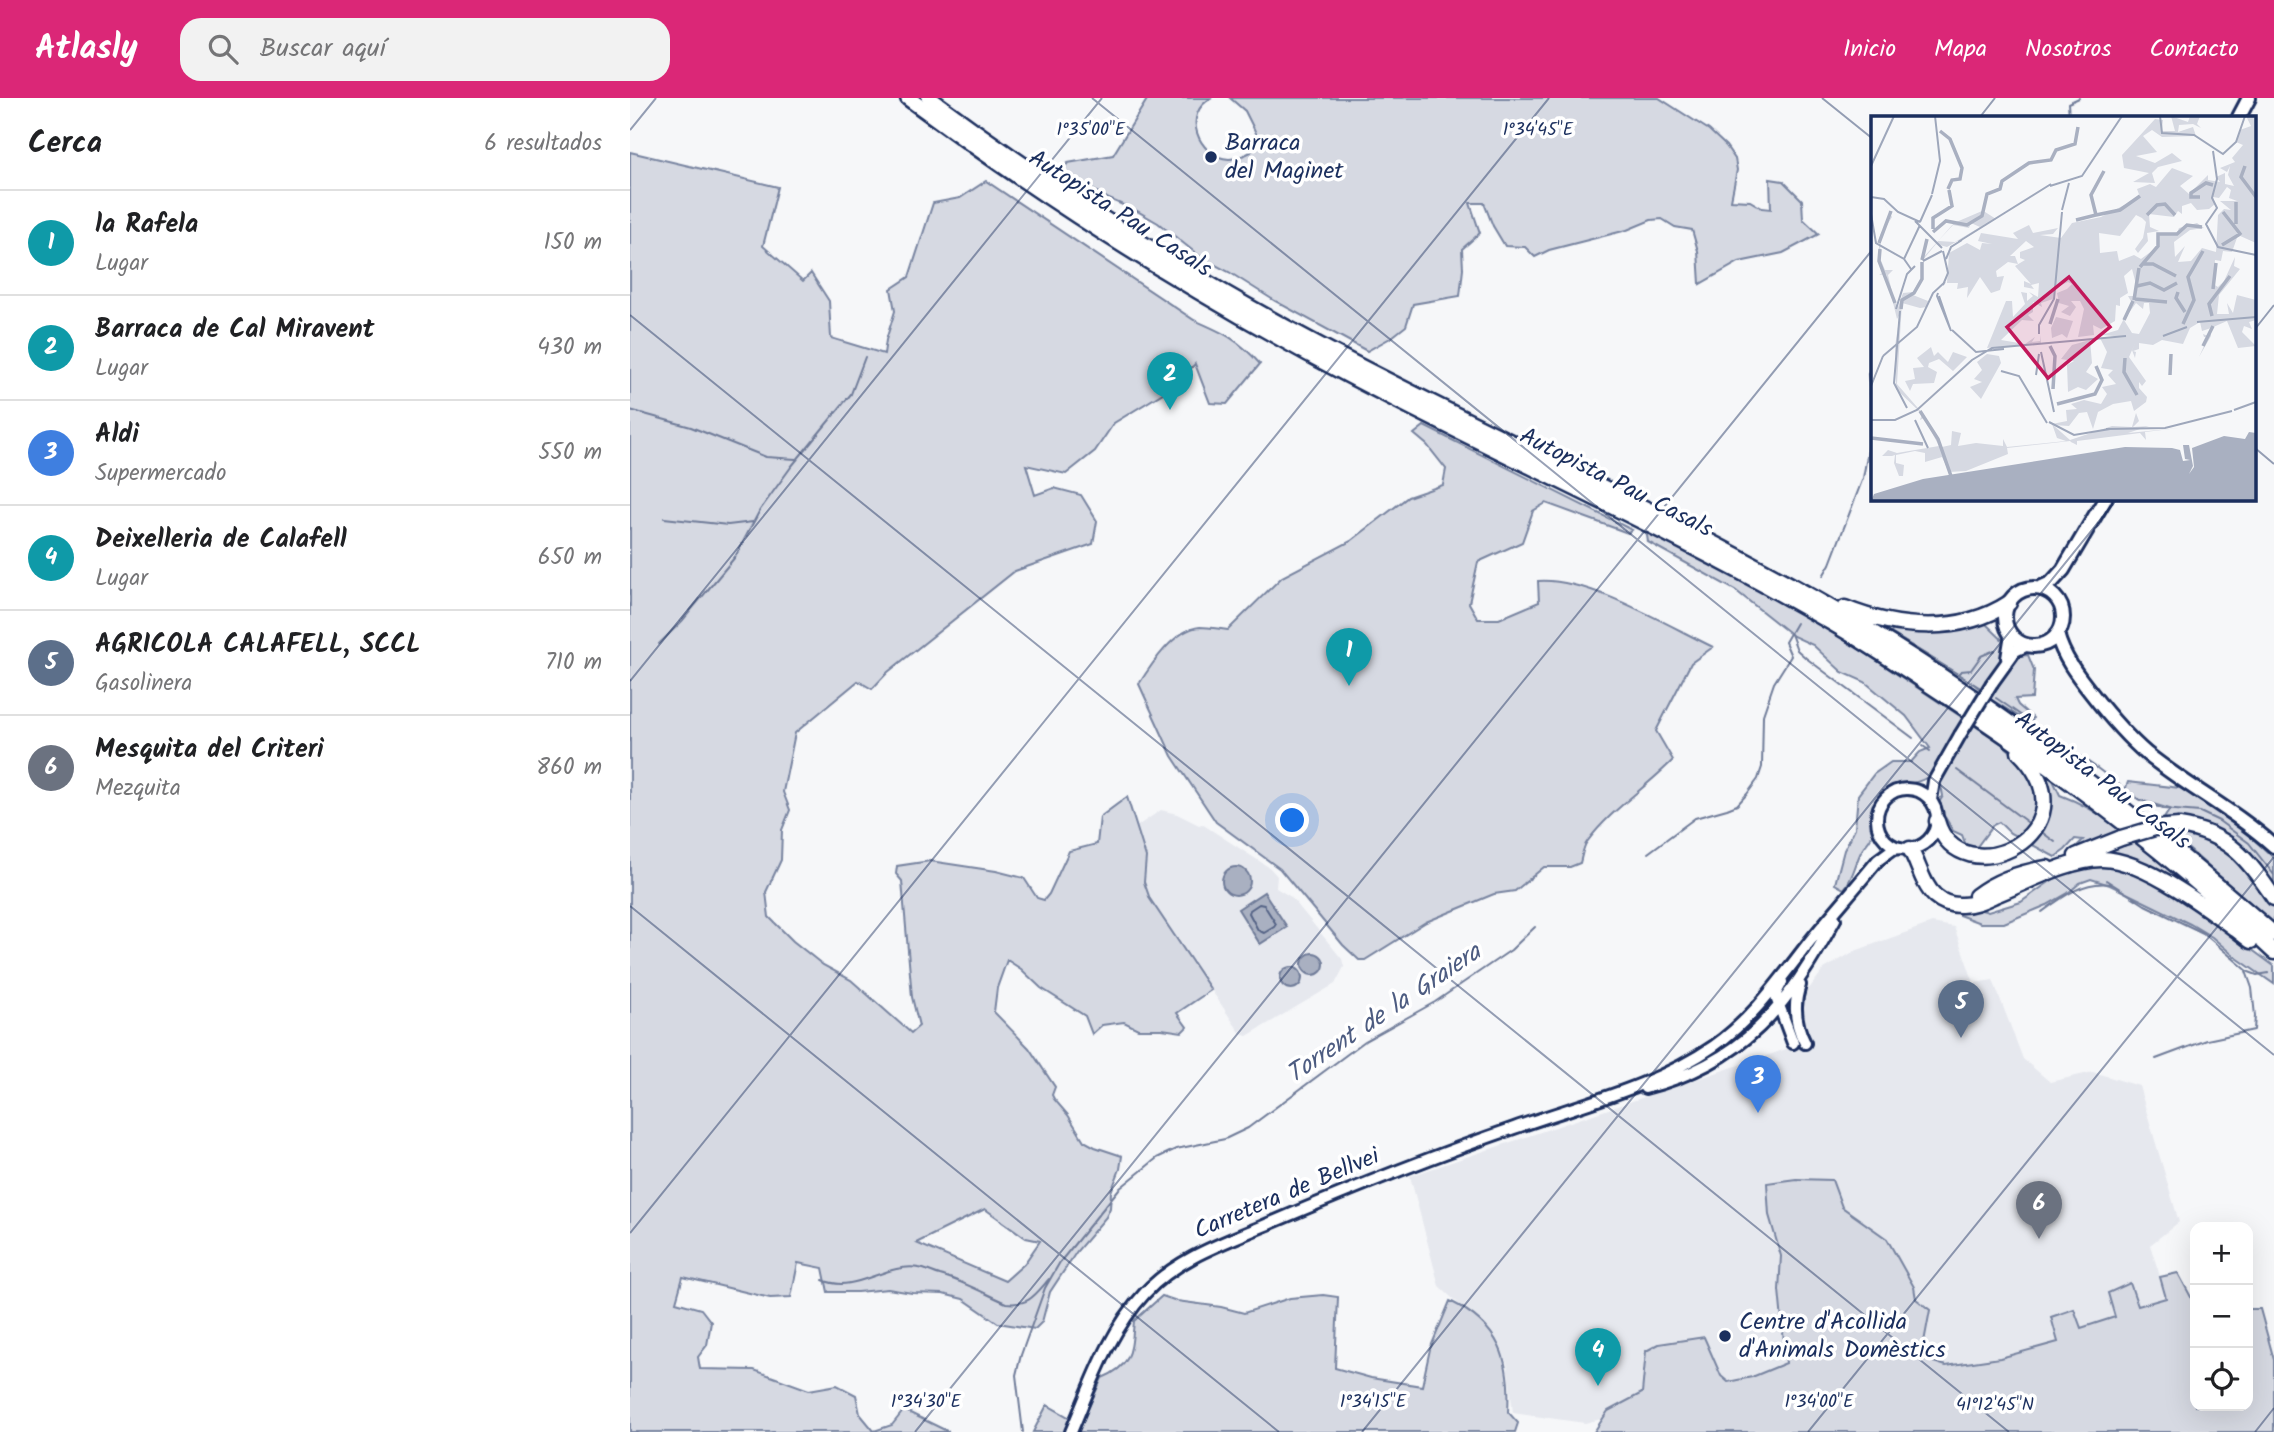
<!DOCTYPE html>
<html lang="es">
<meta charset="utf-8">
<style>
:root{--surface:#fff;--page:#f2f2f2;--text:#202124;--muted:#757577;--line:#e0e0e0;--accent:#db2777}
body{margin:0;font-family:Kalam,sans-serif;background:var(--page);color:var(--text)}
.controls{position:absolute;right:21px;bottom:21px;display:grid;overflow:hidden;border-radius:14px;box-shadow:0 7px 28px #0002}
.controls button{width:63px;height:63px;display:grid;place-items:center;padding:0;border:0;border-bottom:2px solid var(--line);background:var(--surface);color:var(--text);font:35px sans-serif}
.you{position:absolute;left:663px;top:723px;width:24px;height:24px;margin:-18px;border:5px solid #fff;border-radius:50%;background:#1a73e8;box-shadow:0 0 0 10px #1a73e833}
.badge{display:grid;place-items:center;width:46px;height:46px;border-radius:50%;background:var(--accent);color:#fff;font-size:23px;font-weight:700}
.pin{position:absolute;translate:-50% -58px;filter:drop-shadow(0 2px 4px #0008)}
.pin::after{content:'';position:absolute;top:37px;width:24px;height:21px;background:inherit;clip-path:polygon(0 0,100% 0,50% 100%)}
.list{margin:0;padding:0;list-style:none}
h2{display:flex;justify-content:space-between;align-items:center;height:91px;margin:0;padding:0 28px;font-size:30px}
h2 small{font-size:23px;font-weight:400;color:var(--muted)}
.list li{display:grid;grid-template-columns:46px 1fr auto;gap:21px;align-items:center;box-sizing:border-box;height:105px;padding:0 28px;border-top:2px solid var(--line)}
.list b{display:block;font-size:26px;white-space:nowrap}
.list p{margin:0;font-size:23px;white-space:nowrap;color:var(--muted)}
.list em{font-size:23px;font-style:normal;color:var(--muted)}
.icon{flex:none;width:38px;height:38px;fill:none;stroke:currentColor;stroke-width:2;stroke-linecap:round;stroke-linejoin:round}
.map{position:relative;flex:none;width:1644px;height:1334px;overflow:hidden}
header{display:flex;align-items:center;gap:42px;box-sizing:border-box;height:98px;padding:0 35px;background:var(--accent);color:#fff}
header strong{font-size:33px}
nav{display:flex;gap:38px;margin-inline-start:auto;font-size:24px}
.search{width:490px;height:63px;background:var(--page);display:flex;align-items:center;gap:18px;box-sizing:border-box;padding:0 24px;border-radius:21px;color:var(--muted);font-size:26px}
main{display:flex}
aside{flex:1;background:var(--surface)}
.map>svg:first-child{display:block}
.built{fill:#e6e8ee}
.green{fill:#d6d9e2;stroke:#7884a0;stroke-width:2;fill-rule:evenodd}
.water{fill:#a9b0c1;stroke:#707c99;stroke-width:2}
.lines{fill:none;stroke-linecap:round;stroke-linejoin:round}
.shore{stroke:#546386;stroke-width:2}
.stream{stroke:#707c99;stroke-width:2}
.secondary-casing{stroke:#1b2f5e;stroke-width:16}
.primary-casing{stroke:#1b2f5e;stroke-width:18}
.highway-casing{stroke:#1b2f5e;stroke-width:19}
.secondary{stroke:#fff;stroke-width:10}
.primary{stroke:#fff;stroke-width:12}
.highway{stroke:#fff;stroke-width:14}
.secondary-bridge-casing{stroke:#1b2f5e;stroke-width:16;stroke-linecap:butt}
.highway-bridge-casing{stroke:#1b2f5e;stroke-width:19;stroke-linecap:butt}
.secondary-bridge{stroke:#fff;stroke-width:10}
.highway-bridge{stroke:#fff;stroke-width:14}
.ticks{fill:none;stroke:#1b2f5e;stroke-width:2;stroke-opacity:0.45}
.poi-dot{fill:#1b2f5e;stroke:#fff;stroke-width:2.5}
.labels{text-anchor:middle;dominant-baseline:central;stroke-width:7;stroke-linejoin:round;paint-order:stroke}
.poi-label{font-size:24px;fill:#1b2f5e;stroke:#fff;text-anchor:start}
.street-label{font-size:24px;fill:#1b2f5e;stroke:#fff}
.water-label{font-size:26px;font-style:italic;fill:#4d5c81;stroke:#fff}
.inset-river{fill:none;stroke:#a9b0c1;stroke-width:3.5}
.inset-road{fill:none;stroke:#9ea7bb;stroke-width:2}
.view{fill:#c2185b;fill-opacity:0.15;stroke:#c2185b;stroke-width:3.5}
.inset-edge{fill:none;stroke:#1b2f5e;stroke-width:3.5}
.ticks-label{font-size:18px;text-anchor:middle;fill:#1b2f5e;stroke:#fff;stroke-width:7;stroke-linejoin:round;paint-order:stroke}
</style>
<header>
<strong>Atlasly</strong>
<div class="search"><svg class="icon" aria-label="search" viewBox="0 0 24 24"><circle cx="10" cy="10" r="6"/><path d="M15 15l6 6"/></svg>Buscar aquí</div>
<nav><a>Inicio</a><a>Mapa</a><a>Nosotros</a><a>Contacto</a></nav>
</header>
<main>
<aside>
<h2>Cerca<small>6 resultados</small></h2>
<ul class="list">
<li><span class="badge" style="background:#0f9aa8">1</span><div><b>la Rafela</b><p>Lugar</p></div><em>150 m</em></li>
<li><span class="badge" style="background:#0f9aa8">2</span><div><b>Barraca de Cal Miravent</b><p>Lugar</p></div><em>430 m</em></li>
<li><span class="badge" style="background:#3f7fe0">3</span><div><b>Aldi</b><p>Supermercado</p></div><em>550 m</em></li>
<li><span class="badge" style="background:#0f9aa8">4</span><div><b>Deixelleria de Calafell</b><p>Lugar</p></div><em>650 m</em></li>
<li><span class="badge" style="background:#5c6f8a">5</span><div><b>AGRICOLA CALAFELL, SCCL</b><p>Gasolinera</p></div><em>710 m</em></li>
<li><span class="badge" style="background:#6b7280">6</span><div><b>Mesquita del Criteri</b><p>Mezquita</p></div><em>860 m</em></li>
</ul>
</aside>
<div class="map">
<svg width="1644" height="1334" viewBox="0 0 1644 1334">
<rect width="100%" height="100%" fill="#f6f7f9"/>
<filter id="ink" filterUnits="userSpaceOnUse"><feTurbulence type="fractalNoise" baseFrequency=".0143" numOctaves="2"/><feDisplacementMap in="SourceGraphic" scale="14" xChannelSelector="R" yChannelSelector="G"/><feConvolveMatrix kernelMatrix="1 2 1 2 8 2 1 2 1" color-interpolation-filters="sRGB"/></filter>
<g filter="url(#ink)">
<!-- built -->
<path class="built" d="M531 712 547 716 569 727 572 726 640 770 647 778 646 790 661 799 712 861 714 869 705 886 617 938 611 936 520 801 514 784 516 759 506 729Z
M1302 825 1324 829 1344 885 1363 882 1393 961 1420 984 1463 974 1509 988 1549 1124 1520 1147 1537 1200 1508 1208 1499 1185 1486 1219 1451 1231 1444 1211 1429 1244 1370 1260 1316 1268 1290 1261 1300 1212 1286 1201 1284 1189 1257 1141 1212 1109 1202 1082 1139 1117 1151 1158 1149 1192 1156 1265 1122 1279 1098 1284 1048 1302 955 1325 883 1315 877 1265 864 1238 809 1188 780 1078 1183 942 1172 922 1175 896 1194 871 1225 853Z"/>
<!-- green -->
<path class="green" d="M518 0H582C551 15 568 59 599 61 606 61 615 57 621 54L626 35 615 13 600 0H1029L1079 32 1096 48 1105 61 1107 72 1101 102 1120 103 1132 110 1141 111 1140 81 1153 83 1172 102 1173 121 1189 136 1153 155 1109 164 1070 186 1068 153 1062 132 1045 129 1032 121 1021 122 997 132 919 152 905 159 895 149 875 148 863 128 854 105H840L850 135 832 151 833 171 830 198 783 206 776 228 762 239 737 253 645 203 599 174 572 160 528 125 507 113 479 101 431 73 438 65 483 57Z
M0 54 148 89 133 148 173 183 181 175 199 203 201 240 254 256 256 242 265 213 261 191 279 179 303 105 330 100 356 83 564 222C594 235 608 241 630 266L597 306 580 305 565 266 546 287 484 325 465 353 436 376 396 367 405 397 424 390 451 397 467 423 463 446 385 473 258 574 242 591 228 583 165 635 153 694 160 712 152 732 151 762 136 794 139 819 163 843 193 867 221 882 281 935 289 928 282 899 272 783 266 776 267 768 300 763 366 773 394 780 407 800 414 802 419 796 439 753 467 746 470 719 497 699 516 759 514 784 520 801 581 892 547 915 557 929 552 934 532 931H508L494 924 472 927 462 936 455 918 411 890 391 871 377 862 367 890 364 914 399 950 425 989 422 997 424 1001 438 1017 454 1043 465 1049 492 1058 490 1071 481 1094 480 1110 476 1119 447 1153 420 1194 412 1224 405 1231 368 1225 333 1201 313 1196 282 1195 258 1191 227 1194H198L193 1170 168 1165 161 1199 140 1200 53 1179 46 1204 71 1211 81 1224 77 1247 68 1259 70 1271 124 1272 179 1292 207 1287 226 1297 230 1316 244 1333 262 1327 274 1312 319 1334H0ZM355 1111 396 1140 410 1143 394 1166 375 1183 286 1145Z
M794 328 1002 432 998 435 916 405 903 413 892 444 848 464 839 505 848 521H869L909 504 908 483C958 479 1037 527 1083 549L1061 565 1026 633 1043 662C1016 690 980 712 957 744 953 749 952 758 950 765L940 769H914L885 793 864 796 796 824 735 862H729L713 847 650 771 586 724 542 658 509 586C521 567 544 531 570 529 579 529 589 531 598 532L652 479 721 443 778 399 813 387 816 371 797 347 784 336Z
M1016 431 1084 466 1196 529 1372 646 1386 658 1403 679 1422 680 1430 697C1482 716 1524 759 1567 794L1560 806 1644 868V886L1604 858 1582 839 1560 826 1480 787 1461 781 1450 785 1438 795 1417 807 1374 825H1350L1329 817 1330 811 1342 809 1358 814 1391 804 1432 775 1482 758 1481 750 1447 755 1442 753 1453 742 1445 741 1435 752 1425 759 1380 735 1369 724 1363 727 1346 750H1337L1332 737 1323 733C1318 723 1312 716 1308 706L1313 698 1310 682 1296 680C1283 688 1269 684 1256 694 1240 707 1245 716 1243 733 1243 740 1236 746 1232 752 1225 765 1224 779 1214 791L1205 786 1214 752 1225 730 1228 697 1244 676 1261 664H1281L1290 654 1300 650 1276 618 1235 584 1212 574 1183 547 1163 538 1105 492 1018 444Z
M1354 524 1389 558 1398 557 1404 572 1402 600 1385 601 1388 607 1403 620 1401 626 1362 602 1345 587 1261 535 1263 531Z
M1498 684 1550 690 1586 713 1623 741 1644 760V826L1546 740 1533 722 1540 711 1510 702 1495 692Z
M1166 1081 1202 1082 1212 1109 1257 1141 1284 1189 1286 1201 1300 1212 1291 1260 1316 1268 1370 1260 1428 1244 1421 1219 1444 1211 1451 1230 1485 1219 1478 1195 1500 1185 1508 1208 1536 1200 1530 1179 1548 1175 1562 1201 1565 1202V1308H1618V1211H1630L1644 1262V1334H964L978 1313 1012 1295 1016 1253 1029 1246 1074 1239 1091 1278 1098 1284 1122 1279 1156 1265 1149 1192 1151 1158 1139 1117 1137 1085Z
M693 1197 708 1199 705 1270 741 1280 792 1288 800 1251 820 1203C870 1228 881 1261 878 1314L888 1325 885 1334H403L417 1307 451 1326 472 1280C503 1267 501 1253 504 1223L532 1198 547 1203 591 1209 614 1215 660 1200Z"/>
<!-- water -->
<path class="water" d="M592 783a14 14 0 1 1 28 0a14 14 0 1 1-28 0Z
M634 794 657 829 630 846 608 811Z
M672 866a11 11 0 1 1 22 0a11 11 0 1 1-22 0Z
M650 880a11 11 0 1 1 22 0a11 11 0 1 1-22 0Z"/>
<g class="lines">
<!-- shore -->
<path class="shore" d="M629 806 634 807 646 826 644 829 634 835 628 832 619 815 620 812Z"/>
<!-- stream -->
<path class="stream" d="M1439 19 1438 5 1449 0
M1243 264 1238 276 1243 318
M0 312 61 329 136 359 166 361
M34 420 98 427 123 424
M1193 478 1200 466 1233 380 1243 325
M1161 536 1167 552 1176 560 1283 640
M1264 537 1349 589
M29 546 52 523 105 459 130 412 161 369 221 296 235 259
M1328 576 1331 573 1341 572 1351 558 1365 552
M1366 600 1467 670 1508 701 1533 711 1570 714 1589 723 1619 745 1644 777
M1293 648 1300 653
M1327 672 1397 724
M1413 735 1425 744
M1018 755 1065 720 1097 711 1107 707 1117 696 1128 681 1132 669 1133 617 1144 585 1161 558 1155 544 1166 525
M1476 782 1515 807 1573 835 1619 874 1627 877 1639 875
M1412 814C1432 799 1454 782 1481 786
M1526 961 1577 942 1624 932 1625 918 1622 890 1616 873
M193 1182C225 1197 255 1164 289 1170 296 1171 303 1175 310 1177 333 1183 353 1195 376 1205 399 1208 405 1197 419 1181
M393 1334 386 1277 391 1257 415 1190 430 1164 489 1091 527 1060 546 1051 595 1041 618 1030 735 943 805 904 881 852 905 829"/>
<!-- secondary casing -->
<g class="secondary-casing">
<path id="secondary" d="M1377 560 1381 536
M1362 585 1385 553 1398 547
M1247 721a30 30 0 1 1 60 0a30 30 0 1 1-60 0Z
M1301 702 1304 683 1330 637
M1152 884 1146 895 1147 902 1163 945
M1170 887C1163 907 1165 926 1175 945
M1015 990C1114 965 1158 908 1205 821
M441 1334C462 1285 478 1235 515 1195 548 1159 599 1143 643 1124 723 1090 803 1058 884 1030 951 1006 1025 989 1084 948 1123 921 1151 880 1180 843 1202 816 1226 789 1248 762L1263 751 1271 750"/>
</g>
<!-- primary casing -->
<g class="primary-casing">
<path id="primary" d="M1609 19 1619 0
M1410 490 1421 485 1433 472 1475 401
M1375 519a29 29 0 1 1 58 0a29 29 0 1 1-58 0Z
M1427 536C1433 559 1447 577 1462 596 1479 618 1496 638 1517 656 1558 689 1605 713 1644 748"/>
</g>
<!-- highway casing -->
<g class="highway-casing">
<path id="highway" d="M278 0C418 104 564 196 718 277 878 361 1045 433 1202 525 1242 548 1280 574 1318 599 1433 675 1544 759 1644 854
M299 0C421 90 549 173 683 244 859 338 1043 417 1215 518 1369 608 1509 719 1644 836
M1215 510C1267 531 1330 537 1379 505
M1307 723C1329 801 1469 734 1389 654
M1549 728C1598 735 1618 761 1644 800
M1280 751C1289 766 1292 786 1305 798 1312 804 1320 807 1329 807 1342 808 1354 802 1365 797 1396 785 1439 761 1472 761 1515 761 1587 817 1621 843
M1446 758 1491 740
M1346 798C1367 782 1392 774 1417 770"/>
</g>
<!-- secondary -->
<use href="#secondary" class="secondary"/>
<!-- primary -->
<use href="#primary" class="primary"/>
<!-- highway -->
<use href="#highway" class="highway"/>
<!-- secondary-bridge casing -->
<g class="secondary-bridge-casing">
<path id="secondary-bridge" d="M1330 637 1362 585"/>
</g>
<!-- highway-bridge casing -->
<g class="highway-bridge-casing">
<path id="highway-bridge" d="M1491 740 1525 730 1549 728"/>
</g>
<!-- secondary-bridge -->
<use href="#secondary-bridge" class="secondary-bridge"/>
<!-- highway-bridge -->
<use href="#highway-bridge" class="highway-bridge"/>
</g>
</g>
<!-- ticks -->
<path class="ticks" d="M462 0 1644 957M1192 0 1243 41M1350 19 1365 0M0 32 26 0M0 217 1379 1334M1625 231 1644 207M1625 350 1644 366M0 583 472 0M0 808 649 1334M0 1135 919 0M285 1334 1243 151M732 1334 1487 401M1178 1334 1644 759M1625 1334 1644 1310"/>
<!-- markers -->
<g class="poi-dot">
<circle cx="581" cy="59" r="7"/>
<circle cx="1095" cy="1238" r="7"/>
</g>
<g class="labels">
<!-- poi labels -->
<g class="poi-label">
<text x="595" y="45">Barraca<tspan x="595" dy="28">del Maginet</tspan></text>
<text x="1109" y="1224">Centre d'Acollida<tspan x="1109" dy="28">d'Animals Domèstics</tspan></text>
</g>
<!-- street labels -->
<g class="street-label">
<text transform="translate(490 116) rotate(33)">Autopista Pau Casals</text>
<text transform="translate(986 385) rotate(27)">Autopista Pau Casals</text>
<text transform="translate(1472 683) rotate(37)">Autopista Pau Casals</text>
<text transform="translate(657 1096) rotate(-23)">Carretera de Bellvei</text>
</g>
<!-- water labels -->
<g class="water-label">
<text transform="translate(754 916) rotate(-34)">Torrent de la Graiera</text>
</g>
</g>
<!-- overview -->
<g transform="translate(1241 18)">
<rect width="385" height="385" fill="#f6f7f9"/>
<path d="M300 0 317 6 319 0H329L326 8 330 12 322 8 308 9 307 16 322 11 325 20 291 21 281 14 272 20 286 36 265 40 284 47 301 37 311 45 287 51 281 57 284 67 262 66 278 57 253 52 251 39 284 3 292 4 291 15H304ZM375 0H385V127L367 119 361 136 352 135 350 145 344 144 342 168 347 171 353 165 364 141 363 150 369 153 348 179 346 198H358L356 187 362 197 366 179 385 184V204L378 206 381 213 373 210 371 216 385 230 367 232 356 205 340 212V220L328 241 337 221H333L332 218 337 220 340 212 331 215 329 206 319 212 312 228 291 224 282 229 268 227V233L262 235 265 236 264 242 261 234 265 225 258 241 275 265 271 270 268 266V272L276 281 275 286 263 295 260 285 242 288 227 296 222 313 216 296 208 297 198 310 182 309 199 324 241 310 261 311 265 297 268 305 262 311 278 310 257 317 308 312 274 316 275 324 269 317 206 325V329L200 326 209 335 199 325 136 332 137 338 95 355 78 356 71 341 54 346V337L44 335 25 339V347L33 349 32 360H28L23 347 24 339 0 347 21 340H11L17 334 26 337 68 330 53 302 49 304 51 298 25 273 24 230 29 198 26 203 15 158 8 159 13 156 8 146V123L10 117 18 105 20 99 11 84 21 101 10 119 9 142 14 154H22L17 159 23 184 27 191 32 177 42 176 51 160V146L52 161 42 179 57 185 56 191 49 192 31 187 26 268 53 299 71 331 80 329 81 315 90 317 87 330 105 327 132 330V323L136 331 195 325 186 322 181 308 196 305 195 294 206 293 200 288 213 284 230 288 236 278 231 271 245 268 237 259 242 254 230 252 236 236 229 222 255 221 230 219 247 214 261 187 257 180H262L266 172 261 153 253 160 257 177 249 182V190L245 189 244 205 230 213 222 209 223 219 207 221 213 193 209 185H200L205 191 199 200 190 196 198 190 188 187 186 177 196 173 201 168 197 166 184 172 182 183 170 187 171 191 162 186V196L157 199 163 205 151 204 130 224 154 228 164 221 161 226 169 225V219L170 227 187 226 116 232 135 185H141L142 201 154 188 150 176 156 177V185L162 180 158 176 167 181 168 167 160 169 163 173 153 171V165L160 168 144 150 154 144 149 142V136L163 131 155 125 139 140H144L147 148 137 146 125 155 126 161 133 160 129 174 120 177 109 161 96 182 97 171 86 173 87 167H76L78 137 96 127 109 134 111 127 121 128 107 125 110 117 147 123 142 117 158 109 162 117 187 112 182 118 169 119 190 122 201 107 230 101 269 81 266 73 279 68 285 71 301 52 322 60 309 70 318 78 337 59V64L349 66 345 61 354 57V68L363 70 357 59 359 50 356 56 349 52 364 46 361 42 372 29 365 26 369 14 380 10ZM356 71 360 74 358 82 366 85H349L360 94 353 93 347 99 345 136 331 132 320 145 307 146 314 130 304 141 303 126 319 114 333 112 326 107 308 112 305 119H287L286 131 270 143 263 139 248 145 246 135 229 137 228 117 249 120 265 99 271 102 275 106 272 122 264 133 267 137 277 125 276 117 288 115 279 111 278 98 303 101 307 95 311 98V90L320 87 326 94 338 93 344 88 342 81 348 82ZM265 187 272 193 273 187H278L279 197 268 218 261 217 253 204ZM112 88 111 94 125 103 76 131 65 128 51 145V143L83 107 111 95ZM100 107 109 111 84 126 67 125 82 109 98 112ZM185 201 202 205 196 222 191 218 181 222 180 212ZM219 224 221 247 215 256 227 263 215 274 207 271 197 276 196 249 203 245 190 243 201 229ZM60 231 63 240 67 236 77 246 82 236 96 241 82 255 68 243 58 247 57 251 66 256 63 267 42 268 39 275 34 265 44 263 42 252 53 251 46 242ZM116 238 128 240 130 247 110 283 99 271 111 266 103 263 111 254 106 246Z" fill="#d6d9e2" fill-rule="evenodd"/>
<path d="M378 316 385 317V385H0L3 378 52 363 254 331 301 332 309 334 312 345 319 344 314 343 312 329H318L322 350 318 358 323 351 321 332 353 320 374 323Z" fill="#a9b0c1"/>
<path class="inset-river" d="M69 15 79 23 91 52 89 63 81 64 77 73M374 50 370 61 385 81M329 81H320V77L335 67 342 69M352 96 370 119M225 99 249 94 269 80M276 99 286 89 294 88 304 99M205 104 225 99 220 79 233 55M365 108V86M62 113V102L81 90 78 74M62 116 75 105 96 109 111 100 116 78 129 73 131 65 158 47 180 44 185 34 204 28 207 11M8 127 20 95M351 129 369 118M9 133 8 145 24 187M51 144 56 123M271 148H282L305 160M269 151 287 130V118H306L316 109 331 111M266 170 279 167 293 174 306 167M342 173 345 147M307 176 305 182 314 196M264 183 296 186M263 184 268 152M30 193 31 184 43 177 51 163V146M341 200 338 188 359 160M253 204 262 185M179 208 187 183M312 208 323 184 317 161 332 135M179 230 184 240 182 273M332 230 342 210M254 242 253 256 266 279M299 259 300 238M186 288 224 278 231 264 225 250M49 295 67 323 80 360M0 322 52 328"/>
<path class="inset-road" d="M289 0 291 17 323 19 352 38 365 26 374 0M342 35 346 63 341 82 346 92 335 108 347 131 385 139M0 50 23 0M179 70 211 60 251 0M61 78 69 45 64 0M0 81 13 83 27 96 49 106M191 94 198 67M0 98 5 127 33 143 40 153M44 105 71 132M49 106 61 79M87 126 180 68M33 143 49 109M75 143 80 131 91 124M52 145 71 135M72 169 77 157 72 135M67 177 66 180 80 215 68 180M25 193 36 158 44 150M29 195 23 267 36 292M326 206 385 201M81 214 105 236 133 233M168 218V209L183 183 191 96M292 220 316 211M170 236 183 296M12 240 46 211 62 177 74 166M130 255 148 260 176 307M165 259 168 238M0 270 12 240M363 294 385 286M0 304H24L46 294 101 244 121 232 255 220M44 304 57 332M178 306 203 319 239 313M235 313 294 312 361 295"/>
<path class="view" d="M198 161 239 211 177 262 136 211Z"/>
<rect width="385" height="385" class="inset-edge"/>
</g>
<g class="ticks-label">
<text x="461" y="37">1°35'00"E</text>
<text x="908" y="37">1°34'45"E</text>
<text x="296" y="1309">1°34'30"E</text>
<text x="743" y="1309">1°34'15"E</text>
<text x="1189" y="1309">1°34'00"E</text>
<text x="1365" y="1312">41°12'45"N</text>
</g>
</svg>
<div class="controls">
<button>+</button>
<button>−</button>
<button><svg class="icon" aria-label="locate" viewBox="0 0 24 24"><circle cx="12" cy="12" r="6"/><path d="M12 2v4M12 18v4M2 12h4M18 12h4"/></svg></button>
</div>
<div class="you"></div>
<div class="pin badge" style="left:719px;top:588px;background:#0f9aa8">1</div>
<div class="pin badge" style="left:540px;top:312px;background:#0f9aa8">2</div>
<div class="pin badge" style="left:1128px;top:1015px;background:#3f7fe0">3</div>
<div class="pin badge" style="left:968px;top:1288px;background:#0f9aa8">4</div>
<div class="pin badge" style="left:1331px;top:940px;background:#5c6f8a">5</div>
<div class="pin badge" style="left:1409px;top:1141px;background:#6b7280">6</div>
</div>
</main>
